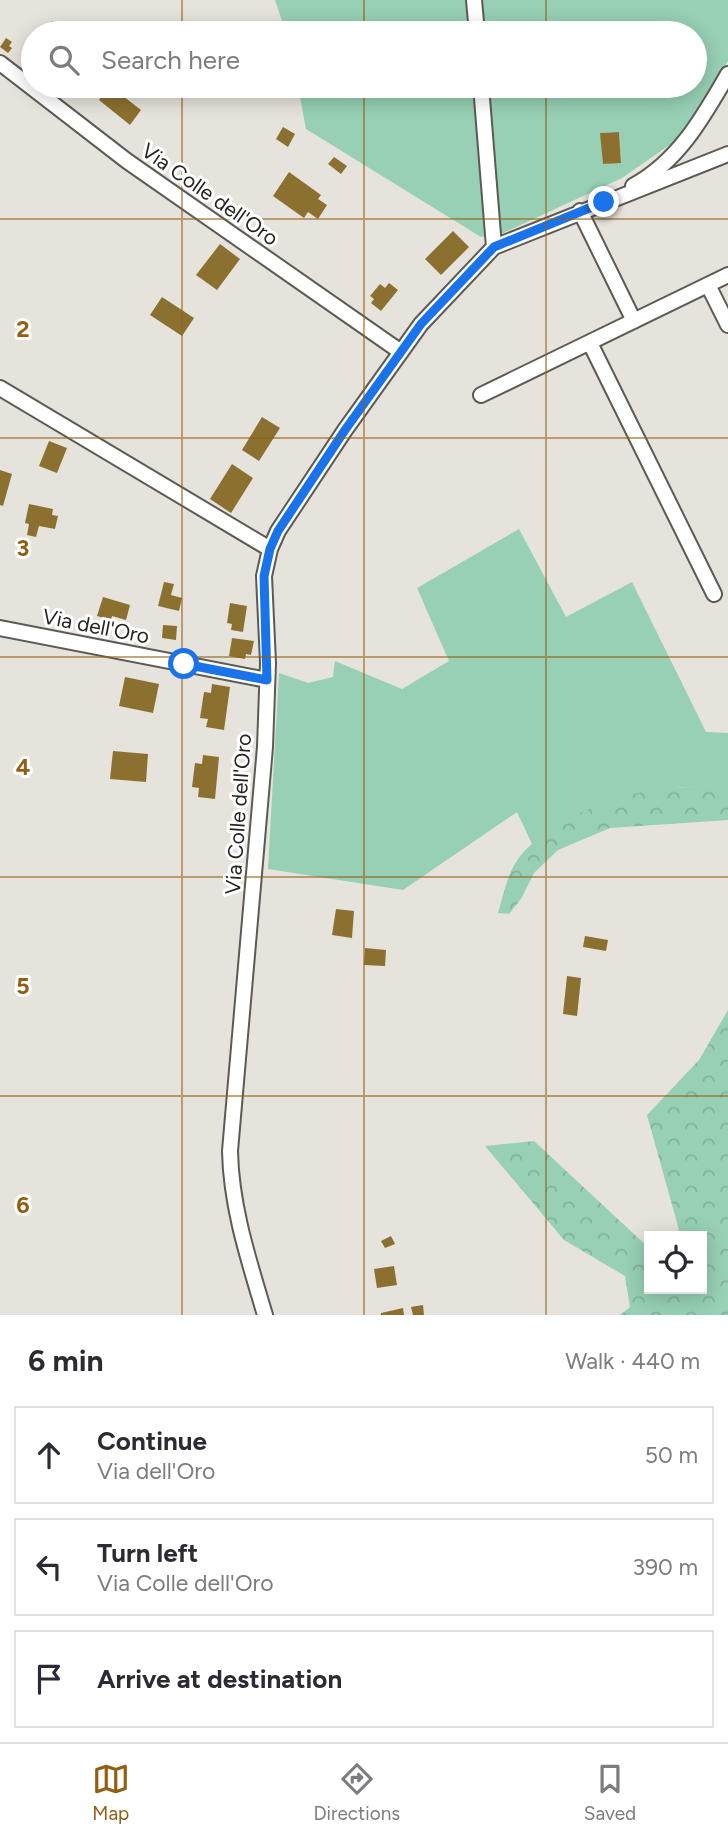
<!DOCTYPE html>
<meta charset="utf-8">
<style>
:root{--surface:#fff;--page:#f2f2f3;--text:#2b2b33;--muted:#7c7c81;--line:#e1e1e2;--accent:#925f11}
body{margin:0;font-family:Figtree,sans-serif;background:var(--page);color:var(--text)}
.controls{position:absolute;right:21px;bottom:21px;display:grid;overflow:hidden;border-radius:0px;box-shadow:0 4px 18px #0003}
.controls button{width:63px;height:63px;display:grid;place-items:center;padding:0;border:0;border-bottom:2px solid var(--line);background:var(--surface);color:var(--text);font:35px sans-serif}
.stop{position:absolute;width:21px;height:21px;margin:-16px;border:5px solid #1a73e8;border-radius:50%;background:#fff}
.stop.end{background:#1a73e8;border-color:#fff;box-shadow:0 2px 7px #0008}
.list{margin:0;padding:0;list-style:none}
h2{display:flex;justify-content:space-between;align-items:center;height:91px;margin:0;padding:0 28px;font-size:30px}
h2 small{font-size:23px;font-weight:400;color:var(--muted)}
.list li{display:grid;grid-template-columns:46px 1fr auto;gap:21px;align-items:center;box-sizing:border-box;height:98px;margin:0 14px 14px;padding:0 14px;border:2px solid var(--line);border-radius:0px}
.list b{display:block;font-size:26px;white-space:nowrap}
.list p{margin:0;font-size:23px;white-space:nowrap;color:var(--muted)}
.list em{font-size:23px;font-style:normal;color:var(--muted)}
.icon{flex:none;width:38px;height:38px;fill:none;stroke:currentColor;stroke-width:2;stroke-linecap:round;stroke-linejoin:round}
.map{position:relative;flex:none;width:728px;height:1315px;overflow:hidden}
.search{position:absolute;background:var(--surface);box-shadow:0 4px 18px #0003;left:21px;right:21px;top:21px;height:77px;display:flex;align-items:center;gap:18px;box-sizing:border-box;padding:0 24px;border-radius:38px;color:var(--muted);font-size:26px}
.sheet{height:427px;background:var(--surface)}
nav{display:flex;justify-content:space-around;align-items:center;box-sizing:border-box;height:98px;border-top:2px solid var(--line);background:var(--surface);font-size:19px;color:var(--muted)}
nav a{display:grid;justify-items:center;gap:4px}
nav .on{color:var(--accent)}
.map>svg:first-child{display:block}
.green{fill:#97d0b4;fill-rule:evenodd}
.forest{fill:url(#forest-crowns)}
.building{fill:#8c7030}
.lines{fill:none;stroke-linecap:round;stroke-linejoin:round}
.minor-casing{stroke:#5d5a54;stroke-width:18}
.minor{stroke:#fff;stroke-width:14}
.route{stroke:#1a73e8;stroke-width:9}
.grid{fill:none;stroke:#925f11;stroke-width:2;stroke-opacity:0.55}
.labels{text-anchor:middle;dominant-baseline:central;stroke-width:6;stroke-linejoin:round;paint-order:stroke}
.street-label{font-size:21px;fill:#252421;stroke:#fff}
.grid-label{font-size:23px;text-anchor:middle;font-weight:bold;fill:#925f11;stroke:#fff;stroke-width:6;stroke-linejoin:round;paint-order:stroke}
</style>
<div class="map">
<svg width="728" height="1315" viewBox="0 0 728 1315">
<defs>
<pattern id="forest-crowns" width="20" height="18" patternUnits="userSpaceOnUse" patternTransform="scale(1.75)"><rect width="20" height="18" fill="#97d0b4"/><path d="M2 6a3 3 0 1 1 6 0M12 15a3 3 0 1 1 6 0" fill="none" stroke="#82b29a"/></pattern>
</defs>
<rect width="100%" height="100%" fill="#e6e3dc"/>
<!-- green -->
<path class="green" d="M275 0H728V61L684 135 622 178 503 233 481 237 306 129 298 86H695V33H286ZM619 132 621 162 603 164 601 133Z
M519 529 566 617 632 582 706 732 728 733V786C650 785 596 798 532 844L517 812 403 890 268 869 279 673 308 683 333 677 335 661 402 689 449 661 417 588Z"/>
<!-- forest -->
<path class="forest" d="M700 786H728V820L610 828 558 850 534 873 521 899 509 914 498 913C503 897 507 876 516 862 539 827 600 801 641 792 660 788 680 788 700 786Z
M728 1010V1315H620L630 1307 625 1276 564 1240 485 1146 534 1141 649 1248V1289H702V1236H670L679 1230 647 1115 699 1060Z"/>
<!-- building -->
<path class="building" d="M52 21 68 33H43Z
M6 38 12 42 9 46 12 48 8 53 0 47Z
M110 86 141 110 130 125 99 100Z
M283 127 295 134 288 147 276 139Z
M619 132 621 163 603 164 600 133Z
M334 157 347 166 341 174 328 164Z
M289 172 321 195 318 199 327 205 318 219 308 212 304 218 273 196Z
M453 231 469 247 441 275 425 259Z
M220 244 240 259 217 290 196 275Z
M389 283 398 290 381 311 371 303 374 299 370 296 380 284 385 288Z
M162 297 194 318 182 336 150 315Z
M262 417 280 428 259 461 242 450Z
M49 441 67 448 57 473 39 466Z
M232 464 253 478 231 513 210 499Z
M0 470 12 474 3 506 0 505Z
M29 504 53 509 52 515 58 516 55 529 39 526 36 537 27 535 29 524 25 523Z
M164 582 174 584 171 595 182 598 179 611 158 606Z
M103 597 130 605 126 620 112 616 111 620 97 616Z
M230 603 247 606 243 632 231 630 232 624 227 623Z
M163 625 177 626 176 640 162 638Z
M232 638 254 641 251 655 246 654 245 659 229 656Z
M125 677 159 684 153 713 119 706Z
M212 684 230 687 224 730 206 727 208 719 200 718 204 692 211 693Z
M113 751 148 754 146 782 110 779Z
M203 755 219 757 215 799 198 797 199 788 192 787 195 763 202 764Z
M336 909 354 911 352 938 332 935Z
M585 936 608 940 606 951 583 947Z
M365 948 386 950 385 966 364 965Z
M567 976 581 978 577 1016 563 1014Z
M391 1236 395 1244 385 1248 381 1241Z
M394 1266 397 1285 377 1288 374 1269Z
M423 1305 424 1315H413L411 1307Z
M403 1308 404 1315H381V1313Z"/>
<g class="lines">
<!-- minor casing -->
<g class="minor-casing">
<path id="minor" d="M474 0 477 33
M0 63 127 161 401 352
M481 86 494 247
M633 186C679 161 703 117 728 74
M580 211 634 321
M708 285 728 325
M590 343 714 594
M0 388 270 549
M481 395 728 275
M0 628 267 680
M265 1315C249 1261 231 1207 230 1151L265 747 268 663 264 576 270 549 278 531 345 430 421 324 494 247 728 154"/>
</g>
<!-- minor -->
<use href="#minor" class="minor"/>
</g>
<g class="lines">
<!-- route -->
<path class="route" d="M184 664 267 680 264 576 270 549 278 531 345 430 421 324 494 247 604 202"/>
</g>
<!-- grid -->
<path class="grid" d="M182 0V33M364 0V33M546 0V33M182 86V1315M364 86V1315M546 86V1315M0 219H728M0 438H728M0 657H728M0 877H728M0 1096H728"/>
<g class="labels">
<!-- street labels -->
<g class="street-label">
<text transform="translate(210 194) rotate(35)">Via Colle dell'Oro</text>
<text transform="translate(96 626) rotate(11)">Via dell'Oro</text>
<text transform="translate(238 814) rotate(-86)">Via Colle dell'Oro</text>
</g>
</g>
<g class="grid-label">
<text x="23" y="337">2</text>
<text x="23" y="556">3</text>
<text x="23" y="775">4</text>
<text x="23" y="994">5</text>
<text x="23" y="1213">6</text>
</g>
</svg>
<div class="controls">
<button><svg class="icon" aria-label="locate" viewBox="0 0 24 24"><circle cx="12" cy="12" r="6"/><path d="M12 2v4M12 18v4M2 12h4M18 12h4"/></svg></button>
</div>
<div class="stop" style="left:184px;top:664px"></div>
<div class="stop end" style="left:604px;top:202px"></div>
<div class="search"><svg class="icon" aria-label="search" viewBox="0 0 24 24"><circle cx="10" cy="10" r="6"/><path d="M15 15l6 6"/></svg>Search here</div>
</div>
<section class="sheet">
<h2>6 min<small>Walk · 440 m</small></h2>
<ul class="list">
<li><svg class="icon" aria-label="ahead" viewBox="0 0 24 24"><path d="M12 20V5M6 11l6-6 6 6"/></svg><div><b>Continue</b><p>Via dell'Oro</p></div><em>50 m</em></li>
<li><svg class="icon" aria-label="left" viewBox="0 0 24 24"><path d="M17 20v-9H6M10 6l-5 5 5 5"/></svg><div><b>Turn left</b><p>Via Colle dell'Oro</p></div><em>390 m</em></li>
<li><svg class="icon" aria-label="arrive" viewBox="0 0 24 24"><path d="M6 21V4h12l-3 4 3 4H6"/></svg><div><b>Arrive at destination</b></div></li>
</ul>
</section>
<nav>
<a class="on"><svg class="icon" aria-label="map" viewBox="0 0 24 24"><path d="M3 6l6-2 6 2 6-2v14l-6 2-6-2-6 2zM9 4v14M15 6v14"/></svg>Map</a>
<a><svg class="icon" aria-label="directions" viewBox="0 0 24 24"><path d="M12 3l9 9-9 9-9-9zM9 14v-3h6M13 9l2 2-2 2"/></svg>Directions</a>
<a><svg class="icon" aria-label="saved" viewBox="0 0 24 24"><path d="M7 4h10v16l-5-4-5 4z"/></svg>Saved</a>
</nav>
